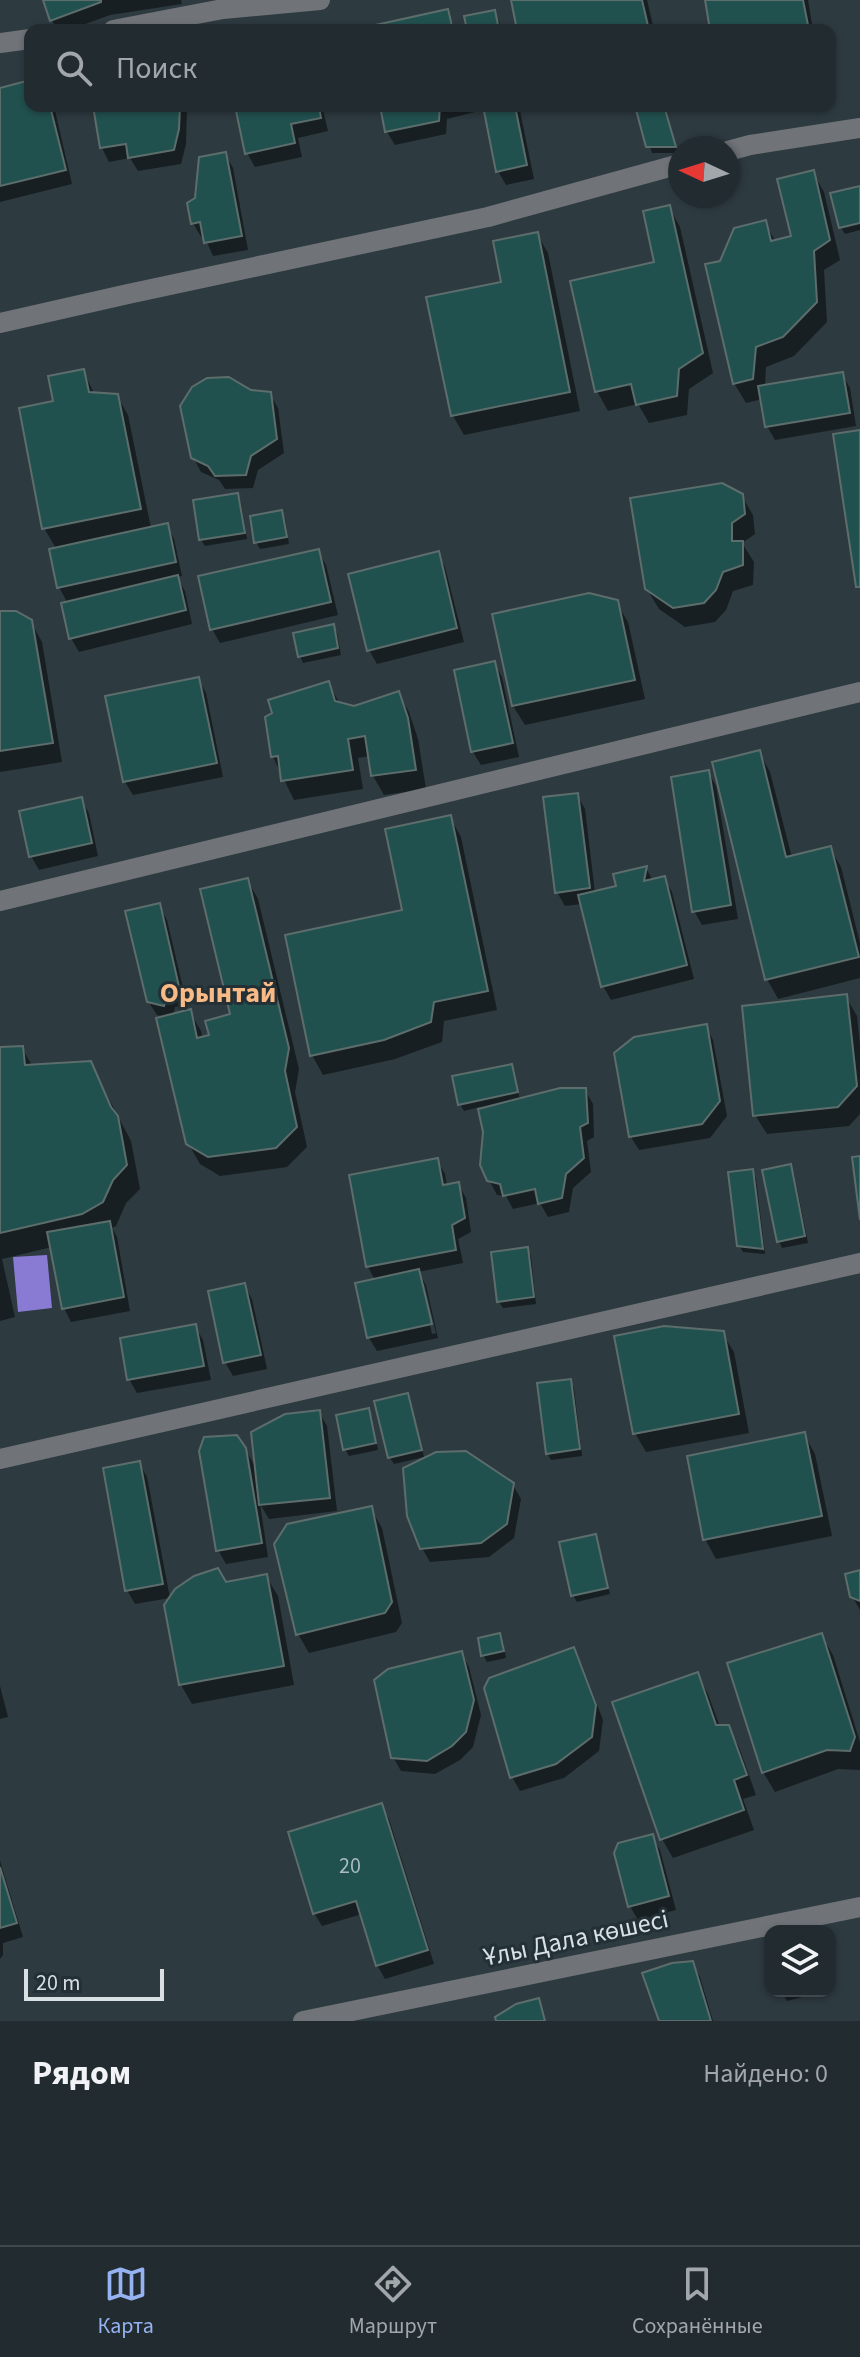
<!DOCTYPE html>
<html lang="ru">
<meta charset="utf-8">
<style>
:root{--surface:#222c30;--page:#2e383c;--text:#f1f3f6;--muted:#a2a7ab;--line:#3f484c;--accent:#95b2f1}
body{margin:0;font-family:"Source Sans 3",sans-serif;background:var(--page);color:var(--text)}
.controls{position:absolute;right:24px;bottom:24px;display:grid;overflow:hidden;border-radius:16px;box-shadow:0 2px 6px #0004}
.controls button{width:72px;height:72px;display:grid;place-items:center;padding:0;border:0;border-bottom:2px solid var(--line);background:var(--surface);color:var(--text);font:40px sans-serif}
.compass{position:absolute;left:668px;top:136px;width:72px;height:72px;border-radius:50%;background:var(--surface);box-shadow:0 2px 6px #0004;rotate:274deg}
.scale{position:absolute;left:24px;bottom:20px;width:140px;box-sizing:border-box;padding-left:8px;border:4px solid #d8e0e4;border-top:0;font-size:22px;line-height:28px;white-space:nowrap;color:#d8e0e4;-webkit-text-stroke:6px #233035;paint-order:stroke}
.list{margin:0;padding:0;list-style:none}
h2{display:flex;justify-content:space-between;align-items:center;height:104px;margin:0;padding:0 32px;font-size:34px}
h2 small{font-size:26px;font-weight:400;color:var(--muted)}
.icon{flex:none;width:44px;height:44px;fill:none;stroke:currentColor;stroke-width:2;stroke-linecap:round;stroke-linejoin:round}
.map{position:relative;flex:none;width:860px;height:2021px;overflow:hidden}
.search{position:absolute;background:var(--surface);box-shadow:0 2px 6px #0004;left:24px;right:24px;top:24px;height:88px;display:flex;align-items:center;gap:20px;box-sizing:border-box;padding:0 28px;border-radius:16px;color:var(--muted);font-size:30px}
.sheet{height:224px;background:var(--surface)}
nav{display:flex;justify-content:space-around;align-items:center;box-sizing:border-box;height:112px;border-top:2px solid var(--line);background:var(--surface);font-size:22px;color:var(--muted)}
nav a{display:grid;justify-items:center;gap:4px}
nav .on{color:var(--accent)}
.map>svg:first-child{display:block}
.water{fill:#897bd4}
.shadow{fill:#0007;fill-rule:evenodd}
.building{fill:#21514f;stroke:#5c6d6c;stroke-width:2}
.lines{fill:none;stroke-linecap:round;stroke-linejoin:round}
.minor{stroke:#707479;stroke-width:20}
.labels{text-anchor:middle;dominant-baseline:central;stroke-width:6;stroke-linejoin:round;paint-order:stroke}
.number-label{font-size:22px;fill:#aabcbf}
.street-label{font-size:26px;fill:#d8e0e4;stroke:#233035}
.neighbourhood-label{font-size:28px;font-weight:bold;fill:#f9ba85;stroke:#233035}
</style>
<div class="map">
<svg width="860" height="2021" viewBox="0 0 860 2021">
<rect width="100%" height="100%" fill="#2d3a40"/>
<!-- water -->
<path class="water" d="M47 1255 52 1308 18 1312 13 1257Z"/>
<!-- shadow -->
<path class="shadow" d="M46 0H181L182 4 110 15 69 30H57L52 20Z
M513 0H647L654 30H519Z
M707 0H808L813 30H712Z
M447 11 456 30H365Z
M494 12 503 30H469Z
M30 82V106H54L72 184 0 202V90Z
M95 106H187L186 144 181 164 138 171 130 158 109 162 102 148Z
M237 106H322L328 131 298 138 302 157 255 167 247 153Z
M382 106H474L475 112 447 119 446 134 395 145 387 132Z
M485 106H519L534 179 506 185 498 171Z
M637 106H664L678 153H652Z
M225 154 233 168 248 250 213 256 204 236 201 237 193 223 197 199Z
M813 173 824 192 840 260 824 270 827 322 794 356 766 367 765 387 842 374 850 388 856 426 775 440 767 426 762 399 746 403 734 383 721 262 765 223 776 242 793 238Z
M860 188V230L845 234 841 228Z
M669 207 680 227 713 373 689 389 687 415 649 423 638 404 608 411 597 391 656 263Z
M537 234 548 253 580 411 464 435 453 416 429 299 504 284Z
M83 371 95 395 117 396 128 415 151 528 167 525 174 539 182 576 177 577 185 591 192 624 79 652 71 638 68 604 59 587 57 550 44 528 55 403Z
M251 392 270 394 278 408 284 453 258 470 253 488 225 489 219 480 201 472 193 457Z
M237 495 241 502 247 539 205 546 201 540Z
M741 495 753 515 755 534 742 543 754 562 753 585 733 591 726 610 715 622 685 627 659 609 647 589Z
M281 512 285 519 289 544 260 549 256 542Z
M318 551 326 565 338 615 220 643 212 629Z
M438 553 445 567 464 642 377 664 369 650Z
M616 602 628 622 645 699 525 725 513 706 494 616Z
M0 613 31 622 42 642 62 762 0 772Z
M333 626 337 633 341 655 303 663 300 656Z
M494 663 502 677 519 757 481 765 473 752 456 671Z
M198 679 206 693 223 777 133 795 125 782Z
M328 683 339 702 354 708 398 693 409 712 418 739 426 789 384 795 373 776 370 756 358 758 363 789 294 800 273 757Z
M759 752 770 772 792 858 830 848 841 867 860 943V978L778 999 767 979Z
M708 772 716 786 738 919 702 925 694 911Z
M577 795 585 809 595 893 618 887 646 868 653 881 664 878 672 892 694 979 611 1000 603 986 582 904 565 906 557 892Z
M81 800 89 813 98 856 39 870 31 856Z
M450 817 461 837 497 1010 444 1021 442 1042 395 1059 323 1075 312 1055 405 912Z
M247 880 258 899 299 1069 295 1092 307 1147 287 1167 220 1176 200 1164 188 1143 165 1017 157 1015 148 1001 159 906 167 920 187 1005 175 1007 173 1016 190 1012 201 1031 203 1039 211 1037 233 1016Z
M846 997 857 1016 860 1045V1114L849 1126 767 1134 755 1115Z
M706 1026 713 1040 727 1116 710 1138 639 1150 631 1137Z
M22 1048 33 1067 90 1063 131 1141 140 1189 126 1203 116 1226 112 1228 117 1237 130 1311 71 1322 64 1308 52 1247 2 1259 15 1317 0 1321V1049Z
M511 1066 514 1073 520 1100 585 1090 593 1104 594 1137 587 1141 591 1172 573 1188 569 1212 548 1217 540 1203 513 1209 506 1196 497 1195 489 1180 485 1132 480 1107 464 1111 460 1104Z
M437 1160 445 1174 447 1186 458 1184 466 1198 471 1232 458 1239 463 1263 418 1272 426 1285 438 1338 377 1351 369 1338 358 1284 375 1280 368 1267ZM420 1283H424L436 1333 432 1334Z
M790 1166 794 1173 808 1243 782 1248 779 1241Z
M752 1171 756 1178 765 1254 743 1252 739 1245Z
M527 1249 531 1256 536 1304 503 1308 499 1302Z
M244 1285 252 1299 267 1369 233 1376 225 1362Z
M195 1326 203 1340 211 1380 137 1393 129 1379Z
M722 1333 734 1352 749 1433 646 1452 635 1433Z
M570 1381 574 1388 582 1456 551 1460 547 1453Z
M407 1395 411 1402 424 1457 394 1464 390 1458 377 1403Z
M368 1411 372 1417 378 1450 349 1456 345 1449Z
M319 1412 327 1426 337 1511 269 1519 260 1504 268 1557 226 1564 218 1550 245 1449 257 1470Z
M804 1434 815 1454 832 1536 716 1559 705 1539Z
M139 1463 147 1477 170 1598 135 1604 127 1590Z
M513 1485 521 1499 514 1538 489 1557 430 1562 422 1548Z
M371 1509 382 1528 402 1623 396 1632 309 1653 298 1634Z
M595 1536 598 1543 610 1594 577 1602 573 1595Z
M860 1573V1610L852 1596Z
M266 1576 278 1596 294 1685 192 1704 181 1685 225 1584Z
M821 1635 833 1655 860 1742V1770L838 1769 775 1792 763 1772Z
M499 1636 503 1642 506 1658 487 1662 483 1655Z
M574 1649 581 1663 603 1720 599 1751 564 1778 520 1791 512 1777Z
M461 1653 469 1667 481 1715 473 1747 460 1760 435 1774 401 1771 393 1757Z
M697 1674 708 1694 720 1727H728L739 1747 756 1795 743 1799 754 1830 673 1858 662 1839Z
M0 1686 8 1717 0 1719Z
M381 1805 389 1819 434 1964 385 1979 377 1965 362 1914 322 1926 314 1913Z
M652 1836 660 1850 676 1910 638 1920 630 1906Z
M0 1861 23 1937 3 1943V1955L0 1959Z
M692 1963 700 1977 713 2021H661Z
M782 1991H817L818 1993 787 2001Z"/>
<!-- building -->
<path class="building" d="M43 0H101V2L50 21Z
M511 0H642L649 30H517Z
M705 0H803L809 30H710Z
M448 9 453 30H363L362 28Z
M495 10 499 30H467L464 16Z
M30 80V106H50L66 170 0 186V88Z
M93 106H180L179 129 174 150 128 158 126 144 100 148Z
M235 106H319L321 118 291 124 295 143 245 154Z
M380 106H440L439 121 385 132Z
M483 106H515L527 165 496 172Z
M635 106H664L676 147H646Z
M226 152 242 236 204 243 200 222 191 224 187 203 195 198 199 157Z
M814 170 830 240 814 251 817 302 783 337 756 347 753 379 733 384 705 264 720 261 734 228 766 220 771 241 791 236 777 179Z
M860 186V223L839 228 830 193Z
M670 205 703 353 679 369 677 396 636 405 631 384 595 392 570 281 654 262 643 211Z
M538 232 570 392 451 416 426 297 501 282 493 241Z
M84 369 89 392 118 394 141 509 42 529 19 408 53 401 48 376Z
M843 372 850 413 765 427 758 386Z
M229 377 251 390 271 392 277 439 251 456 246 475 215 476 208 466 191 458 180 406 192 387 207 378Z
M860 430V587H856L833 434Z
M722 483 743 494 745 514 732 523V541H743V565L723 572 716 590 704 603 673 608 645 589 630 498Z
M238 493 245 533 199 540 193 500Z
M282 510 287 537 254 543 250 516Z
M168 523 176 562 57 588 49 549Z
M319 549 331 602 210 630 198 576Z
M439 551 457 628 367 651 348 574Z
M178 575 186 610 69 639 61 603Z
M589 593 618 600 635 680 512 706 492 614Z
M0 611H16L32 620 53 743 0 751Z
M334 624 338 648 298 657 293 633Z
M495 661 513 743 471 752 454 670Z
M199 677 217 763 123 782 105 696Z
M329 681 335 701 354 706 399 691 408 718 416 770 371 776 365 736 348 739 353 770 281 781 278 756 271 757 265 717 272 713 268 700Z
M760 750 786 857 831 846 859 957 765 980 712 762Z
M709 770 731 905 692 912 671 777Z
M578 793 590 888 555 893 543 797Z
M82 797 92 843 29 857 19 811Z
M451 815 488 991 434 1002 431 1022 384 1040 310 1056 285 935 402 910 385 829Z
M647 866 644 881 665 876 687 965 601 987 578 895 616 886 613 874Z
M248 878 289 1048 285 1071 297 1127 276 1148 208 1157 186 1144 156 1018 191 1009 197 1038 209 1035 205 1021 230 1014 200 889Z
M160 903 180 991 168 993 164 1006 147 1002 125 911Z
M847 994 857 1086 838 1107 753 1116 742 1006Z
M707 1024 720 1101 702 1124 629 1137 614 1053 634 1037Z
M23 1046 25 1065 91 1061 111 1107 118 1116 127 1165 113 1180 103 1202 82 1214 0 1233V1047Z
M512 1064 518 1092 458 1105 452 1076Z
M560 1088H586L588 1123 580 1127 584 1158 566 1174 562 1198 538 1204 535 1189 503 1196 500 1184 487 1181 480 1165 483 1132 478 1109Z
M860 1156V1220L852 1157Z
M438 1158 443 1185 459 1182 465 1218 452 1225 456 1250 366 1267 349 1175Z
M791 1164 805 1236 777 1242 762 1170Z
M753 1169 763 1249 737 1246 728 1172Z
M110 1221 124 1297 62 1309 47 1232Z
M528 1247 534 1297 497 1302 491 1252Z
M419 1269 432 1324 367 1338 355 1283Z
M245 1283 261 1355 223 1363 208 1291Z
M196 1324 204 1366 127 1380 120 1338Z
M664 1326 724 1331 739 1414 633 1434 614 1336Z
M571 1379 580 1449 546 1454 537 1383Z
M408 1393 422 1450 388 1458 374 1401Z
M369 1408 376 1443 343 1450 336 1415Z
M320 1410 330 1498 259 1505 251 1432 285 1414Z
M805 1432 822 1516 703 1540 687 1456Z
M237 1435 246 1448 262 1543 216 1551 199 1451 204 1437Z
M466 1451 514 1483 507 1524 481 1543 420 1549 407 1516 403 1468 436 1452Z
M140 1461 163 1584 125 1591 103 1468Z
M372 1506 392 1602 385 1613 296 1635 274 1544 287 1524Z
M596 1534 608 1588 571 1596 559 1542Z
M218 1568 226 1582 267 1574 284 1666 179 1685 164 1605 175 1589 194 1576Z
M860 1570V1601L850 1597 845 1574Z
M500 1633 504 1651 481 1656 478 1638Z
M822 1633 855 1737 850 1751 827 1750 762 1773 727 1663Z
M574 1647 596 1705 592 1737 556 1764 510 1778 484 1688 489 1678Z
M462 1651 474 1700 466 1732 452 1746 427 1761 391 1758 374 1680 388 1669Z
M698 1672 716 1725H729L747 1775 734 1780 744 1810 660 1840 612 1702Z
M382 1803 428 1950 376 1966 356 1901 313 1914 288 1832Z
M653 1834 669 1896 628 1907 614 1853 618 1843Z
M0 1867 17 1923 0 1928Z
M693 1961 711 2021H659L642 1973 672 1963Z
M539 1998 545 2021H496L495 2017 516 2004Z"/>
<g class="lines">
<!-- minor -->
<path class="minor" d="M113 30 223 9 320 0
M0 43 30 39
M728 151 750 145 860 128
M0 323 128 294 488 217 680 164
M0 901 860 692
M0 1459 860 1263
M303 2021 860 1907"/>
</g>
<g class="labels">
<!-- number labels -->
<g class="number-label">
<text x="350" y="1866">20</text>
</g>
<!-- street labels -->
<g class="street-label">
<text transform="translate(576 1938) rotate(-12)">Ұлы Дала көшесі</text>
</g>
<!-- neighbourhood labels -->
<g class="neighbourhood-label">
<text x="218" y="993">Орынтай</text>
</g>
</g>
</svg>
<div class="controls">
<button><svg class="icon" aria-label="layers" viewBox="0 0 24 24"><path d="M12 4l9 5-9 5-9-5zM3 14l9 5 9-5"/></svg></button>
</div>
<svg class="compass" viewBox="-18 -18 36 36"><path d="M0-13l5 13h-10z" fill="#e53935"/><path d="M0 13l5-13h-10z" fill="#a2a7ab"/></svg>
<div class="scale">20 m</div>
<div class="search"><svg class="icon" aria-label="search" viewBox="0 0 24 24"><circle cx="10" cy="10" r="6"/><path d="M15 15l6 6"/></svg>Поиск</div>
</div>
<section class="sheet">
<h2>Рядом<small>Найдено: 0</small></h2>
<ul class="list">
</ul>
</section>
<nav>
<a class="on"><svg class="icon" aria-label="map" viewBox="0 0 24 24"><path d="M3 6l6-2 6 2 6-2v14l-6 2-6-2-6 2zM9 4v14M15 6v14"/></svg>Карта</a>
<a><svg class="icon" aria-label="directions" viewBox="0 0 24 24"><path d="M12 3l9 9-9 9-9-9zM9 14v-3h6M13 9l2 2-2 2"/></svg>Маршрут</a>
<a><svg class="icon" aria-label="saved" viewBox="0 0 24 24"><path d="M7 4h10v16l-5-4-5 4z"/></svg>Сохранённые</a>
</nav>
